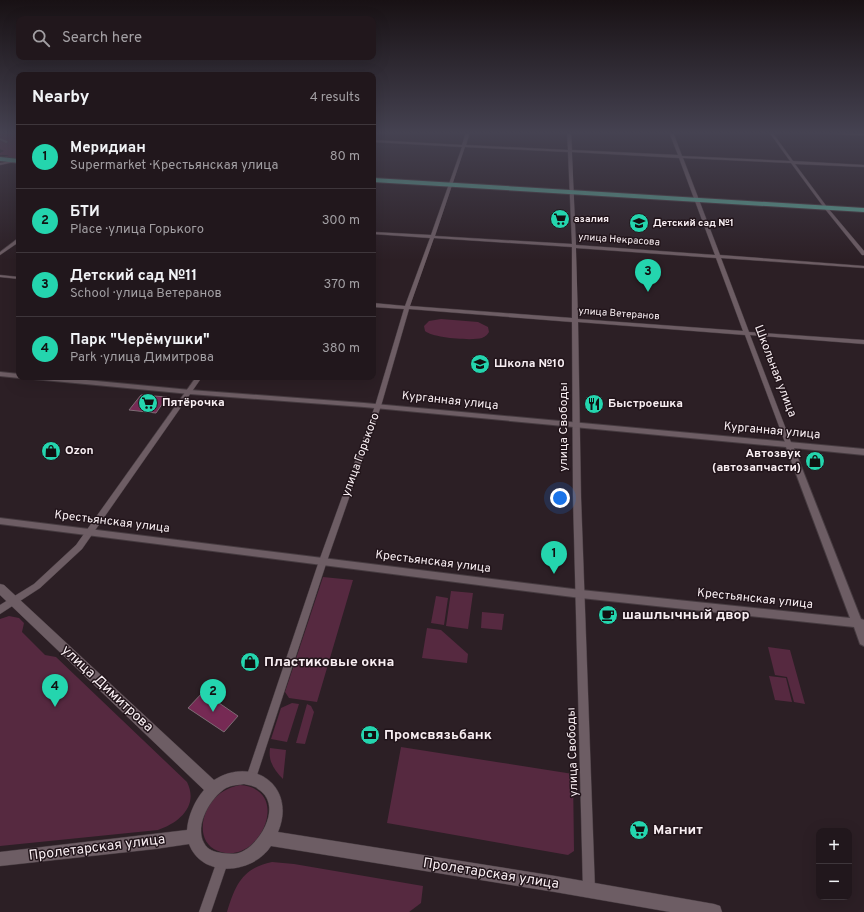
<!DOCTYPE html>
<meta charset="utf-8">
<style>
:root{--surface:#21171c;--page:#2d2429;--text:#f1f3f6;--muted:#a29fa3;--line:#3e363b;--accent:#24d5ae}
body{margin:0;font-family:Overpass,sans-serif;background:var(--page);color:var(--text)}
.controls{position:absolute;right:12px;bottom:12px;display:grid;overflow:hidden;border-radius:8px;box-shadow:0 4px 16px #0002}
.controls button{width:36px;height:36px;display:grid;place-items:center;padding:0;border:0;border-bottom:1px solid var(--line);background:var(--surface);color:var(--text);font:20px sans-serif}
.you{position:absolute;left:560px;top:498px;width:14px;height:14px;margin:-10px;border:3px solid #fff;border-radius:50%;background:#1a73e8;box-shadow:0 0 0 6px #1a73e833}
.badge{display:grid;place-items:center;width:26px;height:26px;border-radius:50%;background:var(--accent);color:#111;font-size:13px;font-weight:700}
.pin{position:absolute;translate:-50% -33px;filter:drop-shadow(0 1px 2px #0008)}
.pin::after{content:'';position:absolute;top:21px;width:14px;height:12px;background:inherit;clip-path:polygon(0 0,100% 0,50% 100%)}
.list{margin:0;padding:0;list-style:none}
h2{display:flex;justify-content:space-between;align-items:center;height:52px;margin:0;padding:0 16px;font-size:17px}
h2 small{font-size:13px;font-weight:400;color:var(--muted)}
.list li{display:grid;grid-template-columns:26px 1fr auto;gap:12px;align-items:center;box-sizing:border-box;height:64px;padding:0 16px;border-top:1px solid var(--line)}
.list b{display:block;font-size:15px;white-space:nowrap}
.list p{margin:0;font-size:13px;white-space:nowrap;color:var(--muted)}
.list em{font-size:13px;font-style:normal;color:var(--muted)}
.icon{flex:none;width:22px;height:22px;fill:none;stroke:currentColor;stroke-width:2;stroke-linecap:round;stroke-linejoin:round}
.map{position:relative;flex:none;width:864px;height:912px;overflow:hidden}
.search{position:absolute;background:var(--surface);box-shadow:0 4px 16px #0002;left:16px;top:16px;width:360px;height:44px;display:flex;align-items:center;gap:10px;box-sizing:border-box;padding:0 14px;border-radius:8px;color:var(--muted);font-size:15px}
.panel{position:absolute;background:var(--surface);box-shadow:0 4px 16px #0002;left:16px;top:72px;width:360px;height:308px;border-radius:8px}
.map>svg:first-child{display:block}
.green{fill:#562940}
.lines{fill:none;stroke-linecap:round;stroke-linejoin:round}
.stream{stroke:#5d113e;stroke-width:1.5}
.building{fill:#762a54;stroke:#7d6c74}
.minor-casing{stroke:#463b40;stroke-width:1}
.tertiary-casing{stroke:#463b40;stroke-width:2}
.secondary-casing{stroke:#463b40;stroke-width:1}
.primary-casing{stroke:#463b40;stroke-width:2}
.minor{fill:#6d5d64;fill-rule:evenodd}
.tertiary{fill:#6d5d64;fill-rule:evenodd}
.secondary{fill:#6d5d64;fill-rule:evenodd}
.primary{fill:#599e8e;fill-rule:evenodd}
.labels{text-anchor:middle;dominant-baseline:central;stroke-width:3;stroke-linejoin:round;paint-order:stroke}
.far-poi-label{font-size:10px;font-weight:bold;fill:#f8eef2;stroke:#22151b;text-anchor:start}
.far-street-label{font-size:10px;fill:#f8eef2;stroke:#22151b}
.poi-label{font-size:12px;font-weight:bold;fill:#f8eef2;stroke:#22151b;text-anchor:start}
.street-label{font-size:12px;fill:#f8eef2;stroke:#22151b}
.near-poi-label{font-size:14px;font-weight:bold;fill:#f8eef2;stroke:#22151b;text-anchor:start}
.near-street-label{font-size:14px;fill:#f8eef2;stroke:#22151b}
</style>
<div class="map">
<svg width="864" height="912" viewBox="0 0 864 912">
<rect width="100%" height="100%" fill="#2c1f25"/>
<!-- green -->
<path class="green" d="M0 132H19V158H1L9 155H0V153L4 151 0 149Z
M441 319 478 322 488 327 489 332C487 335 486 336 482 338 472 341 433 338 425 331L424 326 429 321Z
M323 577 353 580 317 702 289 698 285 692Z
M451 591 473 593 468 629 446 626Z
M436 596 448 598 444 625 431 623Z
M482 612 504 614 502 630 481 628Z
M9 616 19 618 24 623 22 632 45 655 56 657 187 782C199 806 179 823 158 830L0 846V619Z
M427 628 441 630 468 654 467 663 422 658Z
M768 647 790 650 805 704 794 702 787 677 775 675Z
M769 676 786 678 792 702 775 700Z
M292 703 299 704 287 742 271 739 281 708Z
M307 704 311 706 314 712 305 744 296 743Z
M401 747 573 774 574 851 568 855 387 823Z
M270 748 286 750 283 779C274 770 268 761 270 748Z
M240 785C294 789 259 868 218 851 195 842 201 811 216 797 223 790 231 787 240 785Z
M272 862 294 864 423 886 421 903 409 912H227C235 886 242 868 272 862Z"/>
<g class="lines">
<!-- stream -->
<path class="stream" d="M15 163 19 164"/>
</g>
<!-- building -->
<path class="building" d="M141 395 167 397 156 413 129 410Z
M203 692 238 716 224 732 188 708Z"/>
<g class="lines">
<!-- minor casing -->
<g class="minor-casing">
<path id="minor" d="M466 132H470L466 145 568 150 567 132H571L572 150 678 155 669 132H673L682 156 790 161 769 132H772L793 161 864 165V167L795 164 827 207 864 251V255H862L825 209 791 163 683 158 720 255 864 266V268L721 258 749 332 864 340V344L750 335 792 445 791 447H789L786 445 745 335 578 322 581 497 595 890 593 894 589 896 585 894 583 890 573 497 572 322 409 309 381 406 327 561 256 778 255 782 251 783 247 782 246 778 319 561 375 406 404 309 373 307V303L405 306 430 238 373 234V232L431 235 462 147 373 142V140L462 145ZM465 147 568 152 572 244 435 236ZM572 152 679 158 715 255 576 245ZM434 238 572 247V318L410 306ZM576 248 716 258 743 331 578 319Z
M0 138 7 141 8 142 6 143 0 140Z
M17 239H19V242L0 255V252Z
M0 275 19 277V279L0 277Z
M196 377H202L82 549 40 588 0 614V605L34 584 76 545Z
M222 856 226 858 228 862 211 912H199L218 858Z"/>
</g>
<!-- tertiary casing -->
<g class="tertiary-casing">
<path id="tertiary" d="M813 132 864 133V135L815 133Z
M0 372 19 374V377H22L19 378 0 376Z
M30 377H55L190 390 364 403 864 449V455L794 448 861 619 864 620V646L860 644 854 627 581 598 0 524V518L581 590 850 618 786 447 364 407 190 394 33 379Z"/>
</g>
<!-- secondary casing -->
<g class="secondary-casing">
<path id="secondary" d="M19 159V161L0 165V163Z
M0 584 4 585 214 780C254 755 297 787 278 832L555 876 714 904 720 906 722 912H670L555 892 271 846C253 874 202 879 189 844L155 849 0 866V852L187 830C188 816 195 800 204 790L0 595ZM244 784C248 785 255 786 258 789 282 804 263 839 245 850 238 855 230 854 222 853 214 852 208 850 204 843 194 825 211 797 226 788 232 785 238 785 244 784Z"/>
</g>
<!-- primary casing -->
<g class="primary-casing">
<path id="primary" d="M0 157 19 159V163L0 161Z
M373 178 864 208V212L373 182Z"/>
</g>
<!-- minor -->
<use href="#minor" class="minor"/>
<!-- tertiary -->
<use href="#tertiary" class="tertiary"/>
<!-- secondary -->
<use href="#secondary" class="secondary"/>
<!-- primary -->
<use href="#primary" class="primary"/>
</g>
<!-- sky -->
<linearGradient id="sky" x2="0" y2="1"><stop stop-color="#181114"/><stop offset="0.51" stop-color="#454251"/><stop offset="1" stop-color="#454251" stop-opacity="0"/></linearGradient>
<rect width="864" height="260" fill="url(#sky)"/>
<!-- icons -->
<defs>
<g id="supermarket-disc" transform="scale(1)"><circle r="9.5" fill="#24d5ae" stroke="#22151b"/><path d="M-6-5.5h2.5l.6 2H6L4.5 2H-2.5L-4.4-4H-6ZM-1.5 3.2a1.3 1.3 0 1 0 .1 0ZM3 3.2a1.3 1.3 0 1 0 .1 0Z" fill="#111"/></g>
<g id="school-disc" transform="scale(1)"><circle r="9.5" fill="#24d5ae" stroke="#22151b"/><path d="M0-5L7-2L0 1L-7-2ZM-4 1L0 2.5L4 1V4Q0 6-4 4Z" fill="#111"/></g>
<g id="restaurant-disc" transform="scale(1)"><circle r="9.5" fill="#24d5ae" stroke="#22151b"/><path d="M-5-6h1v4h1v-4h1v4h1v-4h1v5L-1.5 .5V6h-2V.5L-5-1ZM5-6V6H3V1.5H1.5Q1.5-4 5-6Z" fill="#111"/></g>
<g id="shop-disc" transform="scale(1)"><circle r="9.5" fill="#24d5ae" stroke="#22151b"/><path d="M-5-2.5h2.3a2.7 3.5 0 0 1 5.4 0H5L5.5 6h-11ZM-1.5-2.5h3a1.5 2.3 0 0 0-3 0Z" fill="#111"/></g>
<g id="cafe-disc" transform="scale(1)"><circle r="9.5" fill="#24d5ae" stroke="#22151b"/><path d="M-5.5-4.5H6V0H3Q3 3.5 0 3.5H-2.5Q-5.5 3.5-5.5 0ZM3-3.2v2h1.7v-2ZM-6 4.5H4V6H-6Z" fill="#111"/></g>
<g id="bank-disc" transform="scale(1)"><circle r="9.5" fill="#24d5ae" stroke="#22151b"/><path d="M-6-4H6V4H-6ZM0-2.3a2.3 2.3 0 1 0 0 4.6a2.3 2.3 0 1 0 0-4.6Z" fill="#111"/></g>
</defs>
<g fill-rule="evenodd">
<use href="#supermarket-disc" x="560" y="219"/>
<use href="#school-disc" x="639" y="223"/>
<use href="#school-disc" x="480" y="364"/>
<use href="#supermarket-disc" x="148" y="403"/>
<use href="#restaurant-disc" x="594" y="404"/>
<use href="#shop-disc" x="51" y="451"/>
<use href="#shop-disc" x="815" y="461"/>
<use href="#cafe-disc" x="608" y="615"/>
<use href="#shop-disc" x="250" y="662"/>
<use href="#bank-disc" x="370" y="735"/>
<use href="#supermarket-disc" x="639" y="830"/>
</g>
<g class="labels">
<!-- far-poi labels -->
<g class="far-poi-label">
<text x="574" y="219">азалия</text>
<text x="653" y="223">Детский сад №1</text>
</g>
<!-- far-street labels -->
<g class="far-street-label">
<text transform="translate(619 240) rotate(4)">улица Некрасова</text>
<text transform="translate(619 314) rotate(4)">улица Ветеранов</text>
</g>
<!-- poi labels -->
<g class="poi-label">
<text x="494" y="364">Школа №10</text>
<text x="162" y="403">Пятёрочка</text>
<text x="608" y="404">Быстроешка</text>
<text x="65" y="451">Ozon</text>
<text x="801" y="454" text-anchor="end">Автозвук<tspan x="801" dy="14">(автозапчасти)</tspan></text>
</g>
<!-- street labels -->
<g class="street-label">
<text transform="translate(775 371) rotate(69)">Школьная улица</text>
<text transform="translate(450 401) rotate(6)">Курганная улица</text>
<text transform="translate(564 427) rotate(-90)">улица Свободы</text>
<text transform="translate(772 431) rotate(5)">Курганная улица</text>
<text transform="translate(361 455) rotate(-70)">улица Горького</text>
<text transform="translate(112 522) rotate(7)">Крестьянская улица</text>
<text transform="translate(433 562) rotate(7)">Крестьянская улица</text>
<text transform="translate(755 599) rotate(6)">Крестьянская улица</text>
<text transform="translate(573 752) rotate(-92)">улица Свободы</text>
</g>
<!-- near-poi labels -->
<g class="near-poi-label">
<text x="622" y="615">шашлычный двор</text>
<text x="264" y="662">Пластиковые окна</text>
<text x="384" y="735">Промсвязьбанк</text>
<text x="653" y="830">Магнит</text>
</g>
<!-- near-street labels -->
<g class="near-street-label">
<text transform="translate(107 689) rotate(43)">улица Димитрова</text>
<text transform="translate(97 848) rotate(-7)">Пролетарская улица</text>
<text transform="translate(491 874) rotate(9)">Пролетарская улица</text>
</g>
</g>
</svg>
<div class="controls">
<button>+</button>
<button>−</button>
</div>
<div class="you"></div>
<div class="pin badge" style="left:554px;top:574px">1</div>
<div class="pin badge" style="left:213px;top:712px">2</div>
<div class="pin badge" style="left:648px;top:292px">3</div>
<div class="pin badge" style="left:55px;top:707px">4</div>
<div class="search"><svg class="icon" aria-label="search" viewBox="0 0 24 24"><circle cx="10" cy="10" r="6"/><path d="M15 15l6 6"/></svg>Search here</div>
<section class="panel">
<h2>Nearby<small>4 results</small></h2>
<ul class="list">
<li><span class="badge">1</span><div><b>Меридиан</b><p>Supermarket · Крестьянская улица</p></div><em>80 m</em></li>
<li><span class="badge">2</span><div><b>БТИ</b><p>Place · улица Горького</p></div><em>300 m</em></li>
<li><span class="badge">3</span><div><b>Детский сад №11</b><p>School · улица Ветеранов</p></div><em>370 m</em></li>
<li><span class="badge">4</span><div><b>Парк &quot;Черёмушки&quot;</b><p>Park · улица Димитрова</p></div><em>380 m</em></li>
</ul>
</section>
</div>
